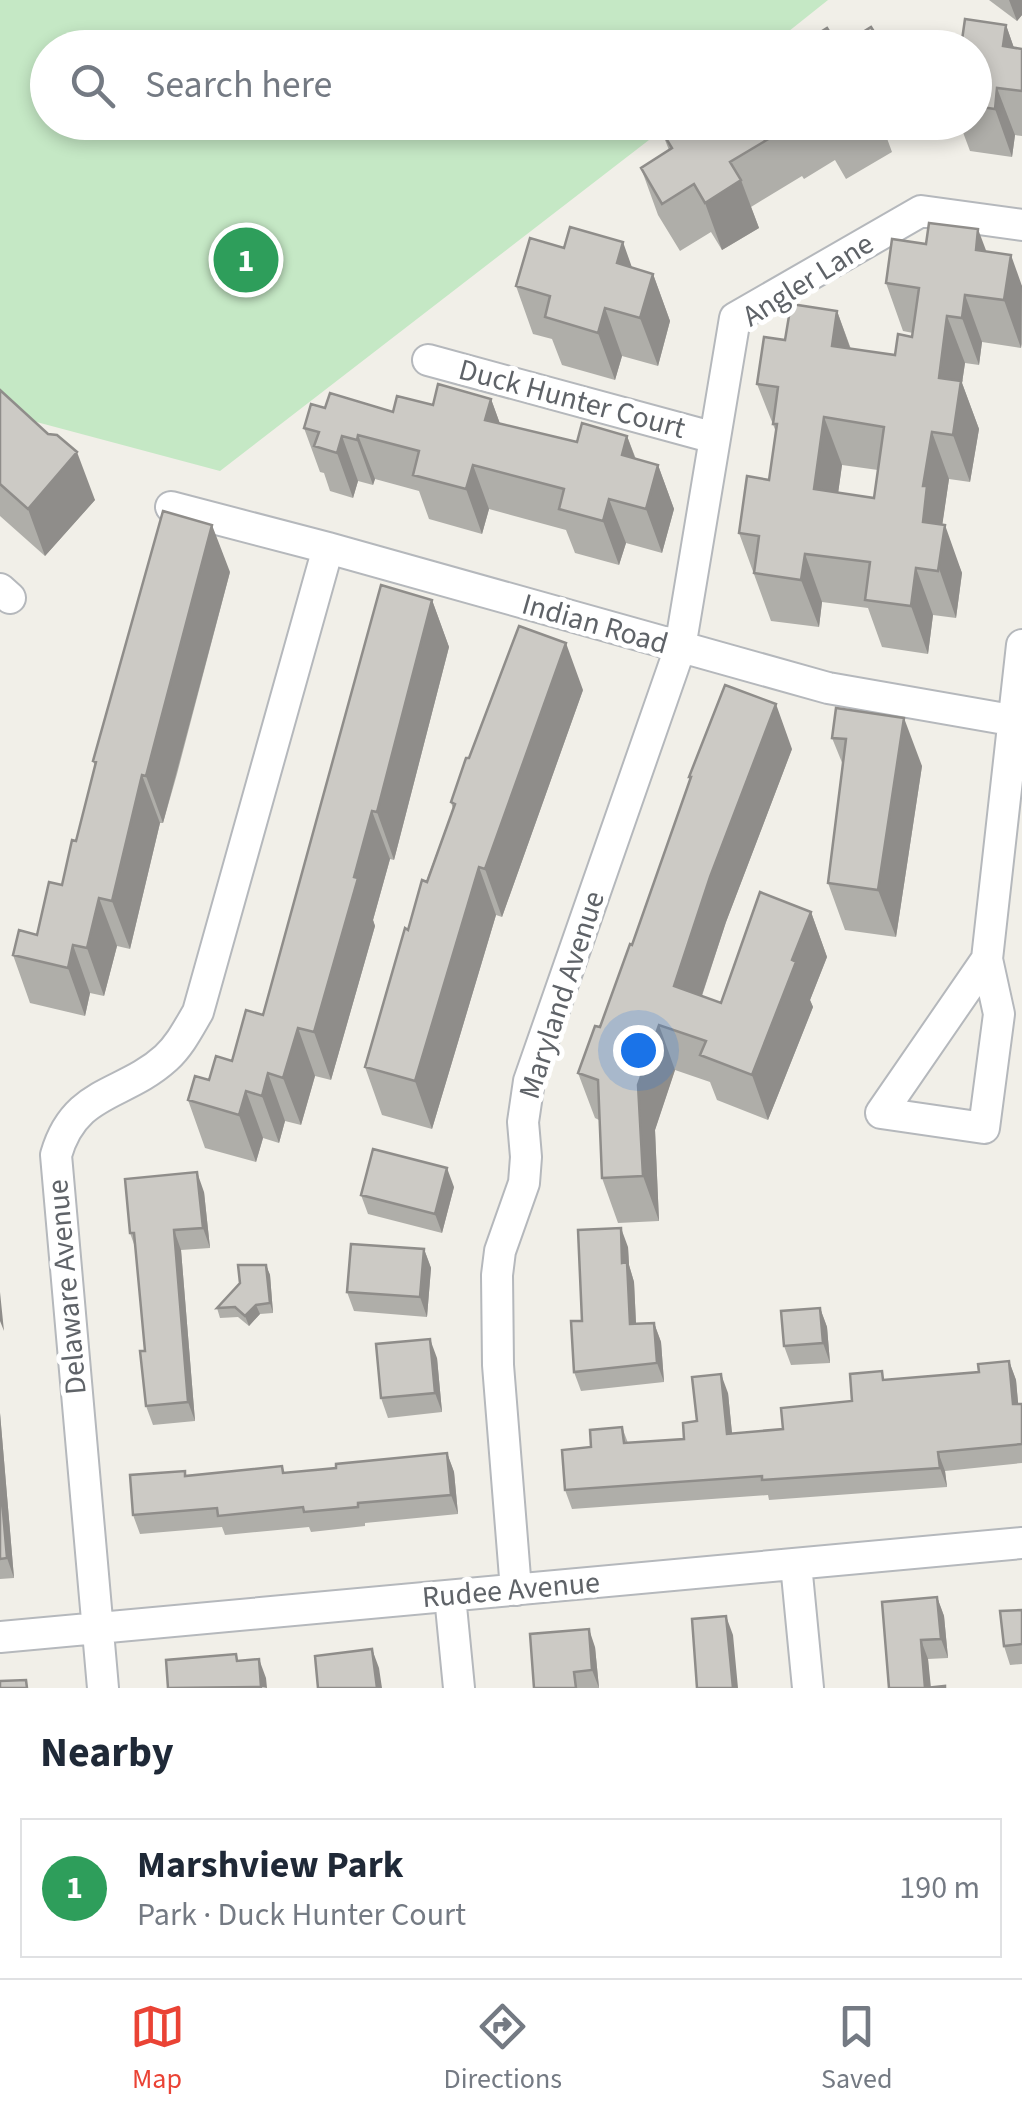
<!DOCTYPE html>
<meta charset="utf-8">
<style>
:root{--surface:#fff;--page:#f6f6f7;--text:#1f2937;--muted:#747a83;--line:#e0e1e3;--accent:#ea4335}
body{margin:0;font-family:"Source Sans 3",sans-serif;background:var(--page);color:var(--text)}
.you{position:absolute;left:638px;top:1050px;width:35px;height:35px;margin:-25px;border:8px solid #fff;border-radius:50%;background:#1a73e8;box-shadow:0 0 0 15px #1a73e833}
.badge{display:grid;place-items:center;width:65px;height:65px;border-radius:50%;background:var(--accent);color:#fff;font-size:32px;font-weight:700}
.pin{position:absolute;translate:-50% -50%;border:5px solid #fff;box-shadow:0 2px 10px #0006}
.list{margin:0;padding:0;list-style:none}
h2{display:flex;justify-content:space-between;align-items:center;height:130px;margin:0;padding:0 40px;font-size:42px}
h2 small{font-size:32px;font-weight:400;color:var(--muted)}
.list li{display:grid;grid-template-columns:65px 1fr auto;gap:30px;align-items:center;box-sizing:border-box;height:140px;margin:0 20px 20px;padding:0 20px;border:2px solid var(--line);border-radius:0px}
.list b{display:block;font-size:38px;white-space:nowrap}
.list p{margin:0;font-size:32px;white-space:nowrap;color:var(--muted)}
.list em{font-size:32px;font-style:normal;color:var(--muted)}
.icon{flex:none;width:55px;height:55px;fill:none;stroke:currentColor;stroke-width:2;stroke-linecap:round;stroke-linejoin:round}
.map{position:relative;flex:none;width:1022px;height:1688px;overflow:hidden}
.search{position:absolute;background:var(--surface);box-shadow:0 5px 15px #0003;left:30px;right:30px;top:30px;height:110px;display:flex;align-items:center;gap:25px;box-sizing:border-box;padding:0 35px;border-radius:55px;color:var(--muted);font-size:38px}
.sheet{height:290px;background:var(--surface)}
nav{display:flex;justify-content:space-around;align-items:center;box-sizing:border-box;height:140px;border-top:2px solid var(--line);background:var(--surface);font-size:28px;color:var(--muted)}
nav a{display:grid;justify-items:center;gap:5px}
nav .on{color:var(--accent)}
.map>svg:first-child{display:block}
.green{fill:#c5e8c5}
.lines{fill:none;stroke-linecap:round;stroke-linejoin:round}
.street-casing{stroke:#b5b8bc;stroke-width:34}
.street{stroke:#fff;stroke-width:30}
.wall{fill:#afaea9;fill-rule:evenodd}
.shaded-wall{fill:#8f8d8a}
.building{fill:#cccac5;stroke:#8f8d8a;stroke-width:2.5;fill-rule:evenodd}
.labels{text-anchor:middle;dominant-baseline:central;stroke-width:10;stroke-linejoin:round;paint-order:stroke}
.street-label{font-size:30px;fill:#5f6368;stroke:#fff}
</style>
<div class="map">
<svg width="1022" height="1688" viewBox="0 0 1022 1688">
<rect width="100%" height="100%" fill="#f1efe8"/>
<!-- green -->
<path class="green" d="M0 0H828L769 47 48 48V122L671 123 220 471 29 420 0 398Z"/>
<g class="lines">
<!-- street casing -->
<g class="street-casing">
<path id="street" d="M428 360 715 438
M171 507 328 548 828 688 1022 722
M0 589 10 598
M987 959 999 1014 984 1128 881 1113 987 959 1022 645
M796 1564 808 1688
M516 1590 498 1365 497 1275 500 1251 524 1183 526 1157 523 1122 529 1081 680 648 735 318 921 211 1022 225
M450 1596 459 1688
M0 1637 1022 1543
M103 1688 56 1155C75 1089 123 1097 166 1058 180 1045 188 1029 198 1012L328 548"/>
</g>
<!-- street -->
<use href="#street" class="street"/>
</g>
<!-- wall -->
<path class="wall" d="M989 0H1022V15L1017 21Z
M1006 25 1014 48 1022 49V136L1015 135 1012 157 970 151 961 127 937 122H974V48L962 40Z
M713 122H881L892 152 846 179 835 160 804 179 802 176 751 207 759 228 722 250 711 232 680 251 658 215 641 168 669 150 661 130 707 126Z
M986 252 1022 286V344L1021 348 982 342 979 365 965 363 962 383 979 429 970 482 949 479 942 525 962 573 956 618 933 615 928 654 882 647 868 608 822 602 819 627 771 621 739 533 769 480 776 432 757 384 785 340 837 311 851 349 895 355 912 337 913 333 903 331 886 283ZM842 465 878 470 874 498 838 493Z
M633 268 653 274 670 321 658 366 622 356 615 380 562 365 552 339 533 334 516 286Z
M0 390 95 500 45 556 0 516Z
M491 399 500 424 577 442 627 436 636 459 658 465 674 509 662 553 626 543 619 565 575 553 566 530 489 509 482 534 429 519 419 491 375 479 373 485 358 481 353 498 330 491 324 473 320 472 304 428 325 408 393 412Z
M230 572 177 774 163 823H160L130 949 117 946 104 996 90 993 85 1016 30 1003 13 955 37 935 62 885 76 841 95 766 93 761Z
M432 600 449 647 394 860 390 859 373 920 375 926 331 1080 315 1076 301 1125 285 1121 279 1143 263 1138 256 1162 205 1148 188 1100 232 1061 263 1015Z
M583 690 502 917 496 915 432 1129 382 1115 365 1067 408 930 453 809 451 802 469 758Z
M836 708 922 766 896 937 845 930 828 883 843 765 832 738Z
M792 749 726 922 702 996 721 1003 811 912 827 957 810 1000 813 1007 768 1120 717 1100 710 1082 675 1070 655 1130 659 1221 618 1223 602 1178 599 1120 595 1118 578 1073 600 1027 632 945 690 781 689 777Z
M454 1187 442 1233 368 1214 361 1195Z
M204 1192 210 1248 181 1250 195 1421 153 1425 146 1406 145 1351 135 1247 130 1233Z
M628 1247 629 1265 634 1282 636 1324 654 1323 661 1342 664 1382 581 1391 574 1372Z
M424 1249 431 1268 427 1317 354 1311 347 1292Z
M266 1265 270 1275 273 1313 260 1314 249 1326 238 1317 220 1318 217 1308Z
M820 1308 827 1327 830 1363 791 1365 784 1346Z
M437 1358 442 1412 388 1418 381 1398Z
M1009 1361 1016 1380 1018 1404H1022V1463L945 1471 947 1487 769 1500 768 1495 572 1509 565 1490 591 1447 622 1427 628 1443 684 1439 697 1421 728 1393 732 1434 783 1429 852 1401 886 1380 979 1372Z
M0 1413 14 1578 0 1579Z
M447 1453 454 1472 458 1514 365 1523V1526L311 1532 309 1527 225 1535 222 1527 140 1534 133 1515 185 1471 186 1476 282 1466 285 1473 336 1468Z
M937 1597 944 1616 948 1658 928 1659 930 1688H889Z
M1022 1610V1664L1010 1665 1004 1646Z
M595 1647 599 1688H534Z"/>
<!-- shaded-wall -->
<path class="shaded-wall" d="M1009 0H1022V15L1017 21Z
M1006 25 1022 71 1003 46Z
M997 88 1015 135 1012 157 995 109Z
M741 180 759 228 722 250 705 203Z
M978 229 996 277 976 250Z
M623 242 640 290 617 263Z
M1011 255 1022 286 1021 348 1004 300Z
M653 274 670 321 658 366 640 318Z
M965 295 982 342 979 365 962 318Z
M605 308 622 356 615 380 598 333Z
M837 311 854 359 832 346Z
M947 316 965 363 962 383 979 429 970 482 953 435 939 378Z
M491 399 507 443 485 420Z
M824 417 842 465 832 537 814 489Z
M932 432 949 479 942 527 945 525 962 573 956 618 923 522V486Z
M358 435 375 479 373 485 357 440Z
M342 436 358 481 353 498 337 453Z
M627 436 643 480 622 455Z
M77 452 95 500 45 556 28 509Z
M473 465 489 509 482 534 466 489Z
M658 465 674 509 662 553 646 509Z
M609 499 626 543 619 565 603 521Z
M212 525 230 572 163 823 146 776Z
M805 554 822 602 819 627 801 580Z
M916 568 933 615 928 654 911 606Z
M432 600 449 647 394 860 377 812Z
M566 643 583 690 502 917 485 869Z
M776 704 792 749 726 922 690 1031 674 986 710 877Z
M904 718 922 766 896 937 878 890Z
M142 775 160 823 130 949 112 901Z
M372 811 390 859 373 920 375 926 331 1080 314 1032Z
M479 867 496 915 432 1129 415 1081Z
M99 898 117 946 104 996 87 948Z
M811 912 827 957 810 1000 813 1007 768 1120 752 1075 792 960Z
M73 945 90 993 85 1016 68 968Z
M659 1025 675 1070 655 1130 659 1221 643 1176 638 1085Z
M298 1028 315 1076 301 1125 283 1078Z
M268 1073 285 1121 279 1143 262 1096Z
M246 1091 263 1138 256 1162 239 1115Z
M447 1168 454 1187 442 1233 435 1214Z
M197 1172 204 1192 210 1248 203 1228Z
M621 1228 628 1247 629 1265 634 1282 637 1344 630 1324 622 1263Z
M174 1230 181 1250 195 1421 188 1402Z
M424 1249 431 1268 427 1317 420 1297Z
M266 1265 270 1275 273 1313 270 1303Z
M0 1292 4 1331 0 1321Z
M256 1305 260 1314 249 1326 245 1316Z
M820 1308 827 1327 830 1363 823 1343Z
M654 1323 661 1342 664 1382 657 1363Z
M430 1339 437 1358 442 1412 435 1393Z
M1009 1361 1016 1380 1020 1423 1013 1404Z
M721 1374 728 1393 734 1453 727 1434Z
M0 1413 14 1578 7 1558 0 1477Z
M938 1452 945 1471 947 1487 940 1468Z
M447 1453 454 1472 458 1514 451 1495Z
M937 1597 944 1616 948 1658 941 1639Z
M726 1616 733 1635 738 1688H733Z
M589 1629 595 1647 599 1688 592 1670Z
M921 1640 928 1659 931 1688H925Z
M372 1649 379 1668 382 1688H377Z
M259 1659 266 1678 267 1688 261 1687Z"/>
<!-- building -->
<path class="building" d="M965 19 1006 25 1003 46 1022 49V91L997 88 995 109 974 106V48H924L926 35 962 40Z
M871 27 884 48H795L827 28 839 47Z
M674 122H705L707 126 713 122H801L786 132 785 129 730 162 741 180 705 203 694 184 662 204 641 168 672 148 661 130Z
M824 122H844L829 131Z
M929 223 978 229 976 250 1011 255 1004 300 965 295 962 318 947 316 939 378 961 381 953 435 932 432 923 486H927L923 522 945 525 938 571 916 568 911 606 865 600 870 562 805 554 801 580 754 573 759 536 739 533 747 476 769 480 777 424H773L778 387 757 384 764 337 785 340 791 304 837 311 832 346 895 355 898 334 912 337 919 288 886 283 892 239 926 244ZM824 417 884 427 874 498 814 489Z
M570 227 623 242 617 263 653 274 640 318 605 308 598 333 545 317 550 296 516 286 530 238 564 248Z
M438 384 491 399 485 420 577 442 582 423 627 436 622 455 658 465 646 509 609 499 603 521 559 509 564 489 473 465 466 489 413 475 419 451 358 435 357 440 342 436 337 453 314 446 319 432 304 428 311 404 325 408 330 393 393 412 397 396 433 405Z
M0 390 48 434 57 435 77 452 28 509 0 484Z
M163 511 212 525 159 726 146 776 142 775 112 901 99 898 87 948 73 945 68 968 13 955 19 930 37 935 49 882 62 885 72 840 76 841 96 762 93 761Z
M381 585 432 600 377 812 372 811 354 877 358 878 314 1032 298 1028 283 1078 268 1073 262 1096 246 1091 239 1115 188 1100 195 1076 209 1080 216 1056 232 1061 246 1010 263 1015Z
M519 626 566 643 485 869 479 867 415 1081 365 1067 405 928 408 930 422 880 427 882 455 804 451 802 466 758H469Z
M725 685 776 704 710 877 674 986 721 1003 760 892 811 912 792 960 796 962 752 1075 700 1055 706 1041 659 1025 638 1085 643 1176 602 1178 598 1080 578 1073 595 1026 600 1027 630 944 632 945 691 777H689Z
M836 708 904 718 878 890 828 883 846 739 832 738Z
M373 1149 447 1168 435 1214 361 1195Z
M197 1172 203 1228 174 1230 188 1402 146 1406 140 1351H145L134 1233H130L125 1179Z
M621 1228 622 1263 627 1262 630 1324 654 1323 657 1363 574 1372 571 1321H582L578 1230Z
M351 1244 424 1249 420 1297 347 1292Z
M238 1265H266L270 1303 256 1305 245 1316 235 1307 217 1308 240 1283Z
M820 1308 823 1343 784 1346 781 1311Z
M430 1339 435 1393 381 1398 376 1344Z
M1009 1361 1013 1404H1022V1444L938 1452 940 1468 762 1480V1476L565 1490 562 1450 591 1447 590 1430 622 1427 624 1443 684 1439 683 1423 697 1421 692 1377 721 1374 727 1434 783 1429 781 1408 852 1401 850 1374 882 1371 883 1380 979 1372 978 1364Z
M447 1453 451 1495 358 1503V1507L304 1512 303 1507 218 1516 217 1508 133 1515 130 1475 185 1471V1476L282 1466 283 1473 336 1468V1464Z
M0 1477 7 1558 0 1559Z
M937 1597 941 1639 921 1640 925 1688 945 1686V1688H889L882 1602Z
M1022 1610V1644L1004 1646 1000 1611Z
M726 1616 733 1688H697L692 1619Z
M589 1629 592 1670 574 1672 576 1688H534L530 1634Z
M372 1649 377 1688H318L315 1656Z
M236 1654 237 1661 259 1659 261 1687 168 1688 166 1660Z
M26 1680 27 1688H0V1681Z"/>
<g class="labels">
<!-- street labels -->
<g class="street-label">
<text transform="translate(808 280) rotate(-32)">Angler Lane</text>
<text transform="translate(572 399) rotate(15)">Duck Hunter Court</text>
<text transform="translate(595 624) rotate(16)">Indian Road</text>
<text transform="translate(562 995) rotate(-72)">Maryland Avenue</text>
<text transform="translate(67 1287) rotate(-95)">Delaware Avenue</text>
<text transform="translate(511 1590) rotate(-5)">Rudee Avenue</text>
</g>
</g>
</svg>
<div class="you"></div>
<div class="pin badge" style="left:246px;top:260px;background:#2e9e5b">1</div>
<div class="search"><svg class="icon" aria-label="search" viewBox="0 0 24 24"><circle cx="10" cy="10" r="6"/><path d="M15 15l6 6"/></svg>Search here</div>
</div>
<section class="sheet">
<h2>Nearby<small></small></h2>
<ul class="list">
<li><span class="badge" style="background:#2e9e5b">1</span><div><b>Marshview Park</b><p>Park · Duck Hunter Court</p></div><em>190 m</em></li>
</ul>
</section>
<nav>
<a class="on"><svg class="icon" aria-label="map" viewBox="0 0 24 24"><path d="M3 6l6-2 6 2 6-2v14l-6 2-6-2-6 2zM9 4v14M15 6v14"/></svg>Map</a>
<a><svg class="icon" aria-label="directions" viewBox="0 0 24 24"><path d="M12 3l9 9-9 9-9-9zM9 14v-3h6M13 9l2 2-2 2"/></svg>Directions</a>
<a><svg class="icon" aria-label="saved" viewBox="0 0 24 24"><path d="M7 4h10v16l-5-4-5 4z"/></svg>Saved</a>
</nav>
